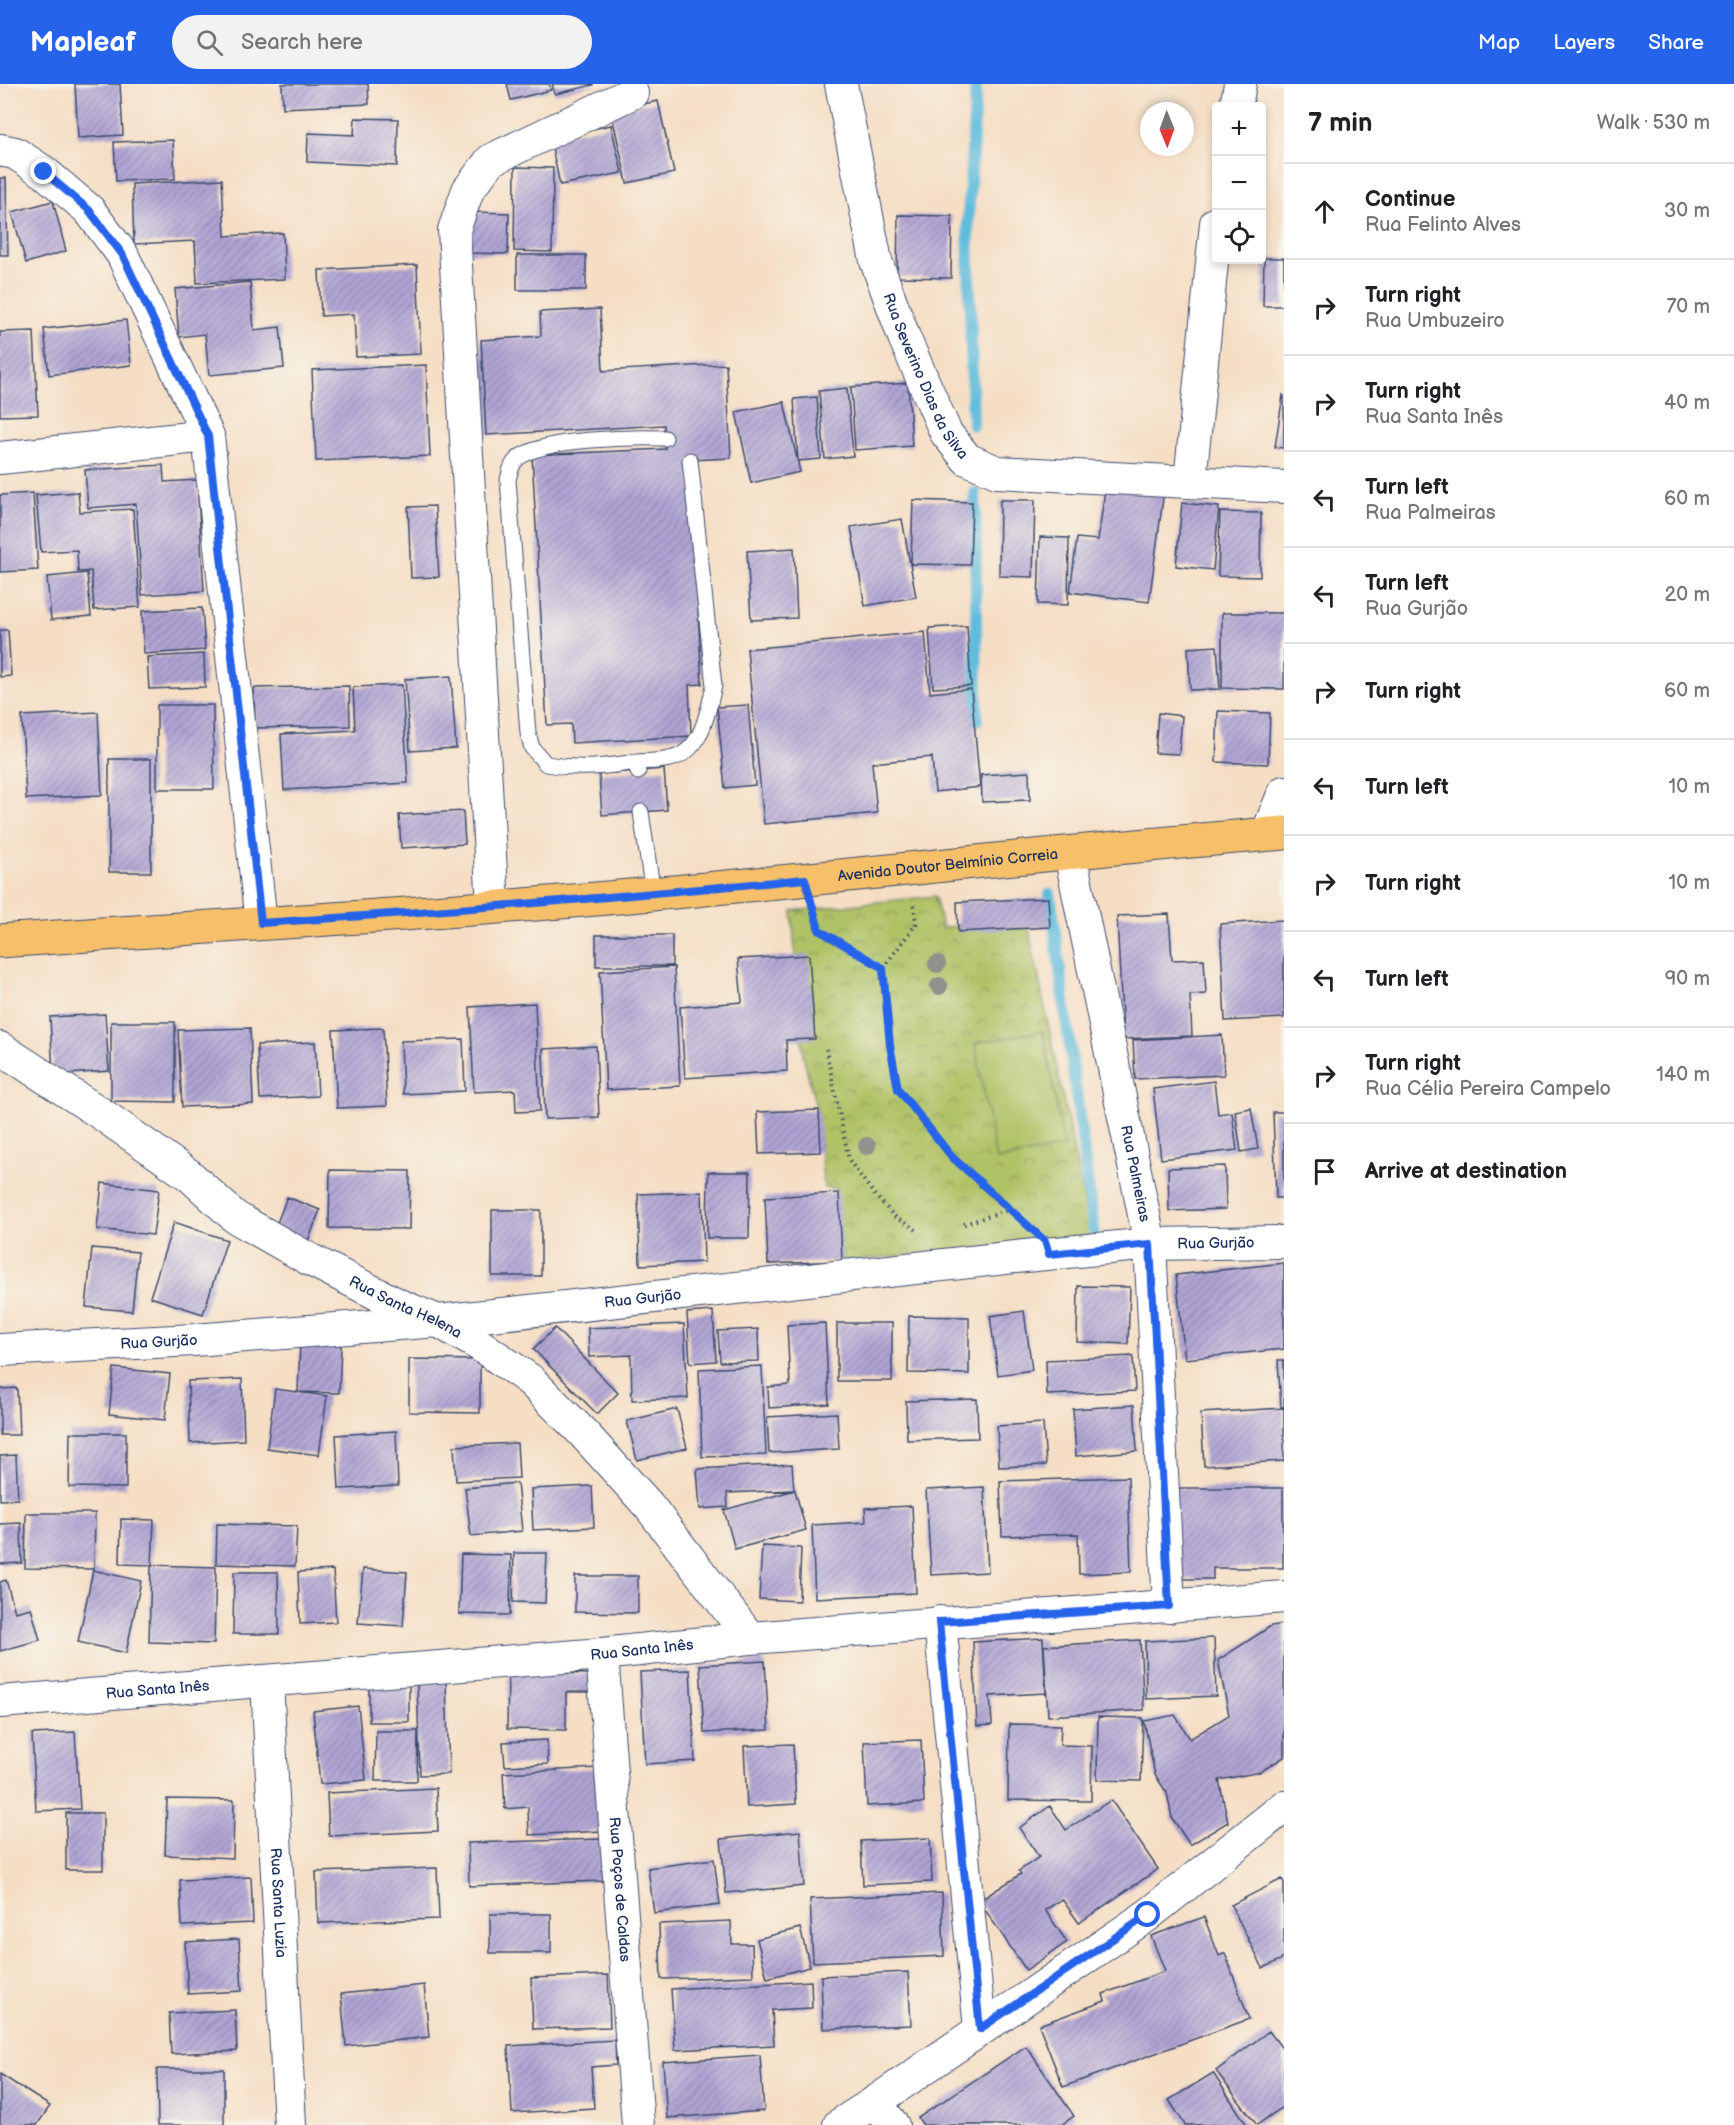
<!DOCTYPE html>
<meta charset="utf-8">
<style>
:root{--surface:#fff;--page:#f2f2f2;--text:#202124;--muted:#757577;--line:#e0e0e0;--accent:#2563eb}
body{margin:0;font-family:"Balsamiq Sans",sans-serif;background:var(--page);color:var(--text)}
.controls{position:absolute;right:18px;top:18px;display:grid;overflow:hidden;border-radius:6px;box-shadow:0 3px 9px #0003}
.controls button{width:54px;height:54px;display:grid;place-items:center;padding:0;border:0;border-bottom:2px solid var(--line);background:var(--surface);color:var(--text);font:30px sans-serif}
.compass{position:absolute;left:1140px;top:18px;width:54px;height:54px;border-radius:50%;background:var(--surface);box-shadow:0 3px 9px #0003;rotate:179deg}
.stop{position:absolute;width:18px;height:18px;margin:-14px;border:4px solid #2563eb;border-radius:50%;background:#fff}
.stop.end{background:#2563eb;border-color:#fff;box-shadow:0 2px 6px #0008}
.list{margin:0;padding:0;list-style:none}
h2{display:flex;justify-content:space-between;align-items:center;height:78px;margin:0;padding:0 24px;font-size:26px}
h2 small{font-size:20px;font-weight:400;color:var(--muted)}
.list li{display:grid;grid-template-columns:39px 1fr auto;gap:18px;align-items:center;box-sizing:border-box;height:96px;padding:0 24px;border-top:2px solid var(--line)}
.list b{display:block;font-size:22px;white-space:nowrap}
.list p{margin:0;font-size:20px;white-space:nowrap;color:var(--muted)}
.list em{font-size:20px;font-style:normal;color:var(--muted)}
.icon{flex:none;width:33px;height:33px;fill:none;stroke:currentColor;stroke-width:2;stroke-linecap:round;stroke-linejoin:round}
.map{position:relative;flex:none;width:1284px;height:2041px;overflow:hidden}
header{display:flex;align-items:center;gap:36px;box-sizing:border-box;height:84px;padding:0 30px;background:var(--accent);color:#fff}
header strong{font-size:28px}
nav{display:flex;gap:33px;margin-inline-start:auto;font-size:21px}
.search{width:420px;height:54px;background:var(--page);display:flex;align-items:center;gap:15px;box-sizing:border-box;padding:0 21px;border-radius:33px;color:var(--muted);font-size:22px}
main{display:flex}
aside{flex:1;background:var(--surface)}
.map>svg:first-child{display:block}
.park{fill:url(#park-crowns);stroke:#667862;stroke-width:1.5}
.garden{fill:#b0c266;stroke:#667862;stroke-width:1.5}
.lines{fill:none;stroke-linecap:round;stroke-linejoin:round}
.stream{stroke:#5fbcdd;stroke-width:12}
.building{fill:url(#building-hatch)}
.service-casing{stroke:#3c496d;stroke-width:17}
.minor-casing{stroke:#3c496d;stroke-width:34}
.primary-casing{stroke:#3c496d;stroke-width:35}
.path{stroke:#3c496d;stroke-width:4;stroke-dasharray:1.5 4.5;stroke-linecap:butt}
.service{stroke:#fff;stroke-width:15}
.minor{stroke:#fff;stroke-width:32}
.primary{stroke:#f6c06b;stroke-width:33}
.tree{fill:#91928d}
.route{stroke:#2563eb;stroke-width:8}
.labels{text-anchor:middle;dominant-baseline:central;stroke-width:5;stroke-linejoin:round;paint-order:stroke}
.street-label{font-size:15px;fill:#1b2f5e;stroke:#f7f3e8}
</style>
<header>
<strong>Mapleaf</strong>
<div class="search"><svg class="icon" aria-label="search" viewBox="0 0 24 24"><circle cx="10" cy="10" r="6"/><path d="M15 15l6 6"/></svg>Search here</div>
<nav><a>Map</a><a>Layers</a><a>Share</a></nav>
</header>
<main>
<div class="map">
<svg width="1284" height="2041" viewBox="0 0 1284 2041">
<defs>
<pattern id="park-crowns" width="20" height="18" patternUnits="userSpaceOnUse" patternTransform="scale(1.5)"><rect width="20" height="18" fill="#b0c266"/><path d="M2 6a3 3 0 1 1 6 0M12 15a3 3 0 1 1 6 0" fill="none" stroke="#8e9e57"/></pattern>
<pattern id="building-hatch" width="6" height="6" patternUnits="userSpaceOnUse" patternTransform="scale(1.5)"><rect width="6" height="6" fill="#b0a4d4"/><path d="M-1 1l2-2M0 6l6-6M5 7l2-2" fill="none" stroke="#8e86af"/></pattern>
</defs>
<rect width="100%" height="100%" fill="#f7f3e8"/>
<filter id="ink" filterUnits="userSpaceOnUse"><feTurbulence type="fractalNoise" baseFrequency=".0167" numOctaves="2"/><feDisplacementMap in="SourceGraphic" scale="12" xChannelSelector="R" yChannelSelector="G"/><feConvolveMatrix kernelMatrix="1 2 1 2 8 2 1 2 1" color-interpolation-filters="sRGB"/></filter>
<filter id="wash" filterUnits="userSpaceOnUse"><feTurbulence type="fractalNoise" baseFrequency=".008" numOctaves="4" result="noise"/><feDisplacementMap in="SourceGraphic" scale="24" xChannelSelector="R" yChannelSelector="G"/><feGaussianBlur stdDeviation="1.35" result="paint"/><feColorMatrix in="noise" values="0 0 0 0 0 0 0 0 0 0 0 0 0 0 0 0 0 1.4 0 .05"/><feComposite in="paint" operator="in"/></filter>
<g filter="url(#wash)">
<rect width="100%" height="100%" fill="#f5dec4"/>
<!-- park -->
<path class="park" d="M935 812 942 844 1026 831 1091 1152 842 1178 837 1104H824L816 1023 803 971 792 827Z"/>
<!-- garden -->
<path class="garden" d="M1043 947 1064 1063 996 1076 975 959Z"/>
<g class="lines">
<!-- stream -->
<path class="stream" d="M973 341 968 136 976 0
M975 409 977 636
M1050 810 1094 1147"/>
</g>
<g id="blocks">
<!-- building -->
<path class="building" d="M75 0H120L123 51 78 54Z
M282 0H368L369 20 283 24Z
M507 0H549L551 6 511 16Z
M552 0H593V1L555 10Z
M658 17 674 89 627 99 611 27Z
M355 34 398 35 397 82 307 78 308 49 354 51Z
M611 41 622 89 560 101 550 54Z
M173 56 175 95 116 97 114 58Z
M515 83 553 84 552 168 514 167Z
M0 94H6L8 171H0Z
M222 95 225 152 283 149 285 195 197 199 195 157 134 160 132 100Z
M53 117 66 167 26 179 12 128Z
M471 128 509 129 508 170 470 169Z
M898 131 952 132 951 194 897 193Z
M517 171H586V206H517Z
M1264 174H1284V222H1263Z
M417 181 421 270 356 273 354 230 321 232 319 186Z
M250 198 254 246 280 243 284 284 209 291 205 250 179 253 175 205Z
M600 225 603 287 726 280 731 374 690 376 702 600 689 601 691 652 572 659 571 640 547 641 532 371 665 365 664 341 486 351 481 256 541 252 540 228Z
M126 236 131 281 49 291 44 245Z
M34 247 38 331 0 332V248Z
M426 281 430 372 316 377 312 286Z
M908 299 912 362 855 366 851 303Z
M847 304 853 372 825 375 819 307Z
M1283 311 1284 312V364L1275 363Z
M817 313 821 375 798 377 794 315Z
M784 318 800 388 751 399 736 328Z
M163 381 164 398 197 396 204 507 142 511 136 420 88 424 85 386Z
M1106 399 1164 407 1149 518 1070 508 1077 454 1098 456Z
M78 408 80 428 133 425 140 523 94 526 91 487 78 488 77 466 41 468 36 411Z
M33 409 38 486 0 488V411Z
M913 416 972 418 970 481 911 480Z
M1000 416H1035L1033 493 999 492Z
M1182 419 1219 423 1213 486 1176 482Z
M435 422 439 493 411 494 408 423Z
M1220 428 1261 429 1260 493 1218 492Z
M902 435 916 513 865 522 851 443Z
M1040 453 1069 454 1068 521 1038 520Z
M794 464 797 534 751 536 747 467Z
M87 489 91 532 51 536 47 493Z
M202 524 205 566 144 570 142 527Z
M1222 529H1284V605L1222 604Z
M967 542 971 602 933 604 929 544Z
M0 546H8L11 592 0 593Z
M925 548 930 609 971 605 980 703 935 708 932 673 872 679 877 729 764 740 747 565Z
M1217 562 1220 605 1190 606 1188 564Z
M204 570 205 603 149 605 147 573Z
M451 592 456 664 410 667 405 595Z
M402 601 408 699 284 706 281 650 355 646 353 603Z
M349 602 350 642 255 644 254 604Z
M157 621H213L214 705H157Z
M748 621 755 701 725 704 717 623Z
M1218 627 1270 629 1268 680 1216 678Z
M98 628 102 711 26 715 22 632Z
M1158 629 1182 632 1179 670 1155 669Z
M109 675H151V788H109Z
M664 685 667 726 602 731 599 690Z
M1029 688 1030 716 982 718 981 691Z
M463 727 465 760 401 764 399 731Z
M1048 814 1050 843 958 848 957 818Z
M1169 830 1172 876 1204 875 1206 910 1190 911 1192 952 1123 955 1117 832Z
M1284 836V934L1225 937 1220 840Z
M596 851H672V882H596Z
M809 871 815 955 786 956 787 987 685 994 680 923 742 918 738 875Z
M674 883 680 1002 606 1006 600 887Z
M535 919 540 1027 516 1028 515 1006 474 1008 470 923Z
M105 930 109 987 53 991 50 933Z
M111 938H175V1018L111 1017Z
M250 944 253 1020 182 1023 178 946Z
M383 944 387 1022 337 1024 333 946Z
M1222 951 1224 991 1135 995 1133 956Z
M463 955 465 1007 403 1010 401 957Z
M315 958 318 1012 260 1015 257 961Z
M596 962 599 1033 545 1035 543 965Z
M1214 997 1218 1030 1232 1028 1237 1066 1161 1075 1153 1005Z
M1251 1024 1258 1065 1241 1068 1235 1027Z
M819 1026 821 1068 759 1070 757 1028Z
M1273 1028H1284V1114H1276Z
M1225 1082 1226 1125 1169 1127 1168 1084Z
M330 1086 410 1087 409 1145 329 1144Z
M708 1088H750L749 1154H707Z
M102 1099 159 1106 153 1151 97 1145Z
M702 1108 704 1178 640 1181 638 1110Z
M839 1109 842 1177 768 1180 765 1113Z
M287 1113 320 1126 308 1157 275 1144Z
M492 1126H541V1192H492Z
M174 1138 227 1156 203 1230 150 1213Z
M92 1164 138 1168 132 1227 86 1223Z
M1284 1179V1265L1185 1275 1176 1191Z
M1078 1202 1130 1203 1128 1260 1077 1258Z
M713 1227 716 1277 690 1279 687 1229Z
M1024 1227 1032 1286 998 1291 990 1232Z
M909 1232 969 1233V1290L908 1289Z
M825 1239 829 1320 769 1324 768 1303 790 1301 787 1241Z
M837 1239H892V1297H837Z
M684 1240 688 1314 632 1316 631 1271 589 1273 588 1244Z
M555 1244 618 1309 597 1330 533 1265Z
M758 1245 759 1277 720 1278 718 1247Z
M300 1259 341 1261 339 1309 298 1308Z
M1133 1272 1135 1307 1047 1311 1046 1276Z
M409 1275 480 1276V1329L409 1328Z
M1278 1276H1284V1323H1281Z
M762 1282 766 1371 702 1373 699 1285Z
M114 1284 170 1290 165 1336 109 1330Z
M242 1295 244 1356 190 1359 188 1297Z
M17 1304 19 1351H0V1305Z
M275 1305 327 1312 319 1371 267 1364Z
M977 1315 978 1354 907 1356 906 1317Z
M1134 1321 1137 1367 1076 1372 1073 1325Z
M1284 1324V1377L1204 1382 1201 1329Z
M677 1325 687 1364 637 1376 627 1337Z
M837 1329 839 1365 769 1369 767 1333Z
M1043 1339 1046 1381 999 1383 997 1342Z
M396 1347 398 1402 339 1405 336 1351Z
M70 1349H126V1404L69 1403Z
M517 1359 519 1394 456 1397 454 1362Z
M16 1371 18 1415 0 1416V1372Z
M792 1380 794 1406 727 1409 728 1423 700 1425 697 1385Z
M1128 1393 1131 1488 1079 1490 1078 1450 1002 1452 1000 1397Z
M517 1399 522 1447 471 1452 465 1404Z
M592 1402 594 1443 533 1446 531 1405Z
M984 1403 988 1488 931 1491 926 1406Z
M1174 1404H1283V1484H1213V1495H1173Z
M795 1406 806 1446 735 1465 724 1426Z
M912 1422 916 1509 815 1514 812 1441 866 1438 865 1424Z
M26 1429H95L94 1485 25 1484Z
M121 1435 154 1436 152 1481 120 1480Z
M21 1439 22 1479 0 1480V1440Z
M217 1440 297 1442 295 1482 216 1480Z
M762 1462 801 1464 799 1517 759 1515Z
M514 1469H547L545 1519 513 1518Z
M461 1470 511 1471 510 1531 459 1530Z
M151 1481 216 1483 214 1560 149 1558Z
M363 1485 407 1488 403 1542 358 1539Z
M93 1486 141 1497 126 1569 78 1558Z
M333 1486 336 1538 300 1540 298 1488Z
M234 1488H278L279 1550H233Z
M575 1492H638V1529L575 1528Z
M6 1496 15 1528 31 1524 40 1556 0 1567V1498Z
M1284 1540V1673L1260 1688 1219 1696 1228 1738 1190 1761 1172 1734 1167 1709 1155 1691 1144 1637 1175 1631 1190 1655 1229 1631 1218 1576 1271 1542Z
M1043 1554 1046 1609 990 1612 992 1641 977 1642 973 1558Z
M1214 1554 1216 1612 1146 1615 1145 1557Z
M1140 1556 1144 1626 1048 1632 1044 1562Z
M765 1577 769 1646 704 1649 700 1581Z
M690 1586 695 1677 645 1680 640 1588Z
M508 1588 591 1590 590 1608H566V1646L507 1645Z
M417 1598H446L449 1690 420 1691Z
M409 1600V1638H369V1601Z
M358 1622 366 1696 320 1700 313 1627Z
M1098 1633 1143 1634 1141 1697 1097 1696Z
M1009 1640 1061 1641 1060 1661 1092 1662 1091 1717 1008 1716Z
M376 1647H418L417 1697H375Z
M75 1648 80 1725 36 1727 32 1650Z
M547 1656 548 1680 505 1682 503 1658Z
M921 1656 924 1719 867 1722 864 1658Z
M793 1660 796 1720 747 1723 744 1662Z
M598 1684 602 1747 529 1751 528 1723 505 1725 503 1689Z
M436 1704 438 1747 329 1752 327 1709Z
M167 1715 234 1716 233 1774 165 1771Z
M1111 1716 1158 1785 1079 1839 1062 1815 1045 1826 1067 1858 1026 1886 979 1817 1021 1790 1019 1787 1039 1773 1019 1744 1050 1722 1066 1746Z
M66 1729H103V1786H66Z
M800 1747 804 1802 726 1809 721 1755Z
M930 1754 932 1798 863 1801 861 1757Z
M601 1755 603 1797 469 1802 468 1759Z
M714 1775 720 1821 654 1829 648 1784Z
M437 1784 439 1835 318 1839 316 1788Z
M251 1793 253 1839 182 1842 180 1796Z
M1282 1795 1284 1799V1874L1263 1884 1231 1821Z
M942 1809 944 1872 813 1878 810 1815Z
M490 1830H551V1869H490Z
M1204 1833 1219 1872 1225 1869 1249 1935 1063 2003 1039 1941 1105 1917 1103 1910 1165 1887 1151 1852Z
M731 1837 732 1860H752L753 1892 661 1895 659 1840Z
M800 1844 810 1883 767 1894 757 1855Z
M239 1855 242 1907 188 1910 185 1858Z
M908 1888 911 1941 823 1945 821 1892Z
M608 1891 610 1943 533 1945 531 1894Z
M811 1897 812 1924 772 1926 774 1961 675 1966 671 1905Z
M424 1901 429 1953 346 1962 341 1910Z
M235 1926 237 1967 171 1970 169 1929Z
M1269 1947 1284 1967V2022L1257 2041 1216 1987Z
M615 1956 616 1981 591 1983 594 2024 512 2029 508 1962Z
M1026 1962 1074 2032 1061 2041H923L918 2034Z
M760 1971 764 2027 667 2034 663 1978Z
M157 1985H224V2041H158Z
M1213 1989 1247 2041H1185L1169 2016Z
M0 1990 50 2022 37 2041H0Z"/>
</g>
</g>
<g filter="url(#ink)">
<use href="#blocks" fill-opacity="0" stroke="#3c496d" stroke-width="1.5"/>
<g class="lines">
<!-- service casing -->
<g class="service-casing">
<path id="service" d="M636 678C604 683 579 686 546 680L532 664 528 649 508 396C510 388 511 381 517 375 542 354 631 353 665 354
M638 688 636 678C647 677 659 678 669 675 702 669 707 630 714 602L690 376
M641 728 653 810"/>
</g>
<!-- minor casing -->
<g class="minor-casing">
<g id="minor">
<path id="s1" d="M841 0 876 177 904 253 946 349 967 375 997 388 1284 403"/>
<path d="M1236 22 1240 0"/>
<path d="M0 66 15 69 44 88 89 126 122 170 208 352 261 839"/>
<path d="M0 374 208 352"/>
<path d="M1190 397 1216 139"/>
<path d="M1267 750 1284 708"/>
<path id="s2" d="M1070 769 1150 1160 1169 1523"/>
<path d="M493 823 454 146 468 106 491 76 632 9"/>
<path id="s3" d="M0 964 100 1029 189 1091 235 1133 307 1174 399 1221 438 1237 481 1262 530 1296 583 1349 649 1422 750 1554"/>
<path id="s4" d="M0 1266 194 1256 438 1237 1025 1172 1150 1160 1284 1158"/>
<path d="M940 1538 980 1945"/>
<path id="s5" d="M602 1570 638 2041"/>
<path id="s6" d="M267 1597 290 2041"/>
<path id="s7" d="M0 1618 602 1570 750 1554 1284 1513"/>
<path d="M875 2018 893 2041"/>
<path d="M839 2041 875 2018 1148 1831 1284 1723"/>
</g>
</g>
<!-- primary casing -->
<g class="primary-casing">
<g id="primary">
<path id="s8" d="M0 857C217 842 435 830 652 810 863 791 1073 766 1284 749"/>
</g>
</g>
<!-- path -->
<path class="path" d="M914 821 916 840 883 884 889 961 898 1005 952 1073 1021 1136
M815 832 819 846 883 884
M826 965 849 1076 873 1109 896 1134 918 1147
M964 1140 1008 1126"/>
<!-- service -->
<use href="#service" class="service"/>
<!-- minor -->
<use href="#minor" class="minor"/>
<!-- primary -->
<use href="#primary" class="primary"/>
</g>
<!-- trees -->
<g class="tree">
<circle cx="937" cy="880" r="9"/>
<circle cx="939" cy="902" r="9"/>
<circle cx="867" cy="1062" r="9"/>
</g>
</g>
<g class="lines" filter="url(#ink)">
<!-- route -->
<path class="route" d="M44 88 89 126 122 170 208 352 261 839C443 827 624 813 805 795L819 846 883 884 890 961 898 1005 952 1073 1045 1157 1049 1170 1150 1160 1169 1522 939 1538 980 1945 1148 1831"/>
</g>
<g class="labels">
<!-- street labels -->
<g class="street-label">
<text stroke="none"><textPath href="#s1" startOffset="306">Rua Severino Dias da Silva</textPath></text>
<text stroke="none"><textPath href="#s8" startOffset="951">Avenida Doutor Belmínio Correia</textPath></text>
<text stroke="none"><textPath href="#s2" startOffset="327">Rua Palmeiras</textPath></text>
<text stroke="none"><textPath href="#s4" startOffset="1221">Rua Gurjão</textPath></text>
<text stroke="none"><textPath href="#s4" startOffset="645">Rua Gurjão</textPath></text>
<text stroke="none"><textPath href="#s3" startOffset="483">Rua Santa Helena</textPath></text>
<text stroke="none"><textPath href="#s4" startOffset="159">Rua Gurjão</textPath></text>
<text stroke="none"><textPath href="#s7" startOffset="644">Rua Santa Inês</textPath></text>
<text stroke="none"><textPath href="#s7" startOffset="158">Rua Santa Inês</textPath></text>
<text stroke="none"><textPath href="#s5" startOffset="236">Rua Poços de Caldas</textPath></text>
<text stroke="none"><textPath href="#s6" startOffset="222">Rua Santa Luzia</textPath></text>
</g>
</g>
</svg>
<div class="controls">
<button>+</button>
<button>−</button>
<button><svg class="icon" aria-label="locate" viewBox="0 0 24 24"><circle cx="12" cy="12" r="6"/><path d="M12 2v4M12 18v4M2 12h4M18 12h4"/></svg></button>
</div>
<svg class="compass" viewBox="-18 -18 36 36"><path d="M0-13l5 13h-10z" fill="#e53935"/><path d="M0 13l5-13h-10z" fill="#757577"/></svg>
<div class="stop" style="left:1148px;top:1831px"></div>
<div class="stop end" style="left:44px;top:88px"></div>
</div>
<aside>
<h2>7 min<small>Walk · 530 m</small></h2>
<ul class="list">
<li><svg class="icon" aria-label="ahead" viewBox="0 0 24 24"><path d="M12 20V5M6 11l6-6 6 6"/></svg><div><b>Continue</b><p>Rua Felinto Alves</p></div><em>30 m</em></li>
<li><svg class="icon" aria-label="right" viewBox="0 0 24 24"><path d="M7 20v-9h11M14 6l5 5-5 5"/></svg><div><b>Turn right</b><p>Rua Umbuzeiro</p></div><em>70 m</em></li>
<li><svg class="icon" aria-label="right" viewBox="0 0 24 24"><path d="M7 20v-9h11M14 6l5 5-5 5"/></svg><div><b>Turn right</b><p>Rua Santa Inês</p></div><em>40 m</em></li>
<li><svg class="icon" aria-label="left" viewBox="0 0 24 24"><path d="M17 20v-9H6M10 6l-5 5 5 5"/></svg><div><b>Turn left</b><p>Rua Palmeiras</p></div><em>60 m</em></li>
<li><svg class="icon" aria-label="left" viewBox="0 0 24 24"><path d="M17 20v-9H6M10 6l-5 5 5 5"/></svg><div><b>Turn left</b><p>Rua Gurjão</p></div><em>20 m</em></li>
<li><svg class="icon" aria-label="right" viewBox="0 0 24 24"><path d="M7 20v-9h11M14 6l5 5-5 5"/></svg><div><b>Turn right</b></div><em>60 m</em></li>
<li><svg class="icon" aria-label="left" viewBox="0 0 24 24"><path d="M17 20v-9H6M10 6l-5 5 5 5"/></svg><div><b>Turn left</b></div><em>10 m</em></li>
<li><svg class="icon" aria-label="right" viewBox="0 0 24 24"><path d="M7 20v-9h11M14 6l5 5-5 5"/></svg><div><b>Turn right</b></div><em>10 m</em></li>
<li><svg class="icon" aria-label="left" viewBox="0 0 24 24"><path d="M17 20v-9H6M10 6l-5 5 5 5"/></svg><div><b>Turn left</b></div><em>90 m</em></li>
<li><svg class="icon" aria-label="right" viewBox="0 0 24 24"><path d="M7 20v-9h11M14 6l5 5-5 5"/></svg><div><b>Turn right</b><p>Rua Célia Pereira Campelo</p></div><em>140 m</em></li>
<li><svg class="icon" aria-label="arrive" viewBox="0 0 24 24"><path d="M6 21V4h12l-3 4 3 4H6"/></svg><div><b>Arrive at destination</b></div></li>
</ul>
</aside>
</main>
